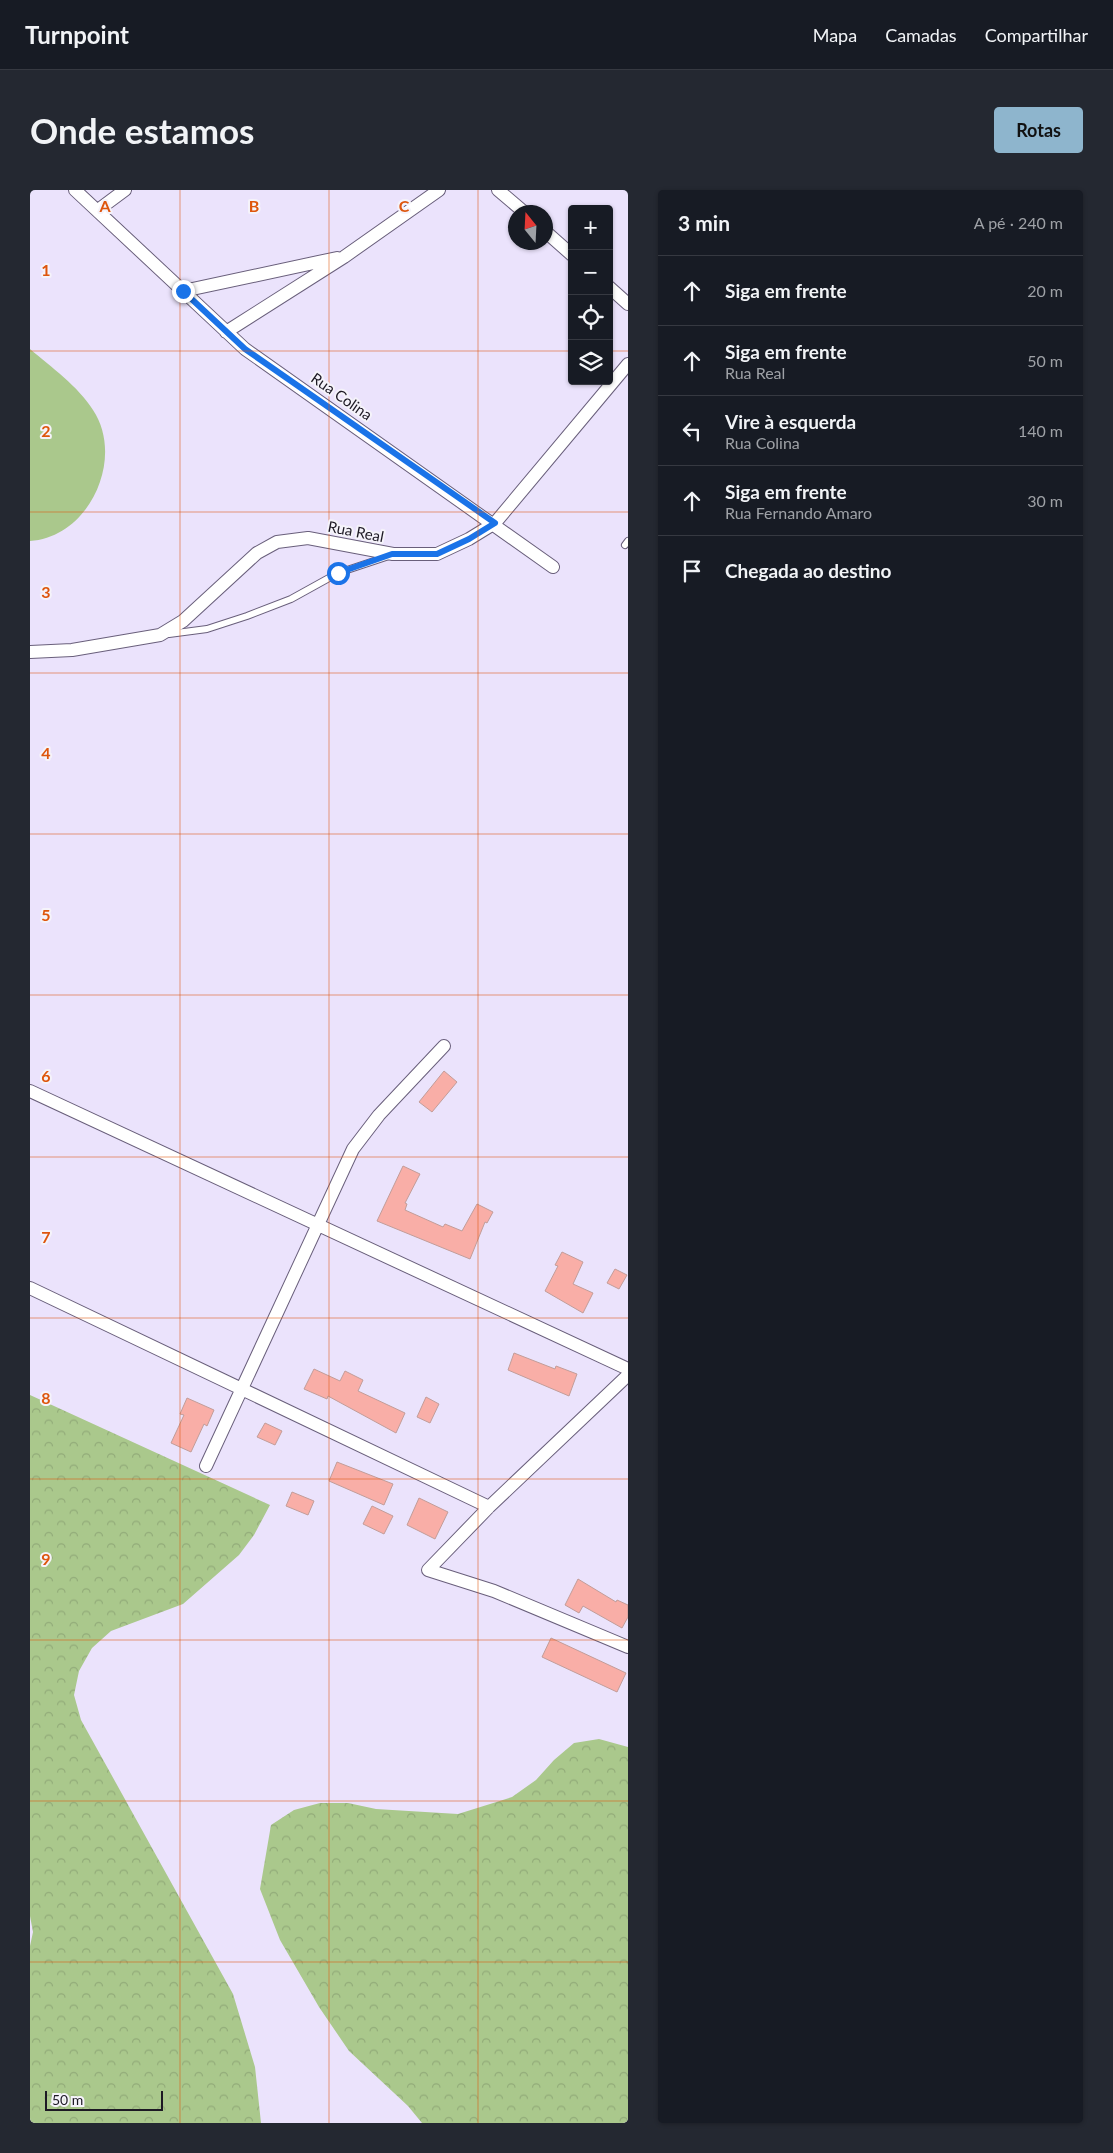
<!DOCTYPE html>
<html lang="pt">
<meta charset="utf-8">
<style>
:root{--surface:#171b24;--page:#242831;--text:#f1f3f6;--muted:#9ea1a6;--line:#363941;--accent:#8eb5cd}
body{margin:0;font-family:Lato,sans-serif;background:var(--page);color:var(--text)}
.controls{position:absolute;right:15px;top:15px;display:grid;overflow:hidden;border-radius:5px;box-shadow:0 1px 4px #0004}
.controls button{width:45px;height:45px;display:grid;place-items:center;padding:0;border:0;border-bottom:1px solid var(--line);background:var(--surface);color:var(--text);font:25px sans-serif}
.compass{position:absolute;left:478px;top:15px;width:45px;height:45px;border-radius:50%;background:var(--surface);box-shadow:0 1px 4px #0004;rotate:342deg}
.scale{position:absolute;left:15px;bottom:12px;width:118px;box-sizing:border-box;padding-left:5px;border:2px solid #1d1924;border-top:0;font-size:14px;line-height:18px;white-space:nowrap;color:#1d1924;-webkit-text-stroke:4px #f5f3fa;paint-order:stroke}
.stop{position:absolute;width:15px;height:15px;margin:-11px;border:4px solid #1a73e8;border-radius:50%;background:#fff}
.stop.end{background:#1a73e8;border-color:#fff;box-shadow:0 1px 5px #0008}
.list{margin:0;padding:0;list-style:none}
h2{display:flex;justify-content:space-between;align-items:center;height:65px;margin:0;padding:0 20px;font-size:21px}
h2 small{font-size:16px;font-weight:400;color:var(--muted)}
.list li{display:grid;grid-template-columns:32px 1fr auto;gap:15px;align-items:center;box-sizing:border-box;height:70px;padding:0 20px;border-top:1px solid var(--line)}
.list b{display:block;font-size:19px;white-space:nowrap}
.list p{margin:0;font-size:16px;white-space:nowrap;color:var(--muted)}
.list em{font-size:16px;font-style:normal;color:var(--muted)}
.icon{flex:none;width:28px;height:28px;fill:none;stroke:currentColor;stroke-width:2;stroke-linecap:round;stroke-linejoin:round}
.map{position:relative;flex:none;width:598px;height:1933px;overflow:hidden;border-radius:5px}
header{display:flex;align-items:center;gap:30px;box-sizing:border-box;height:70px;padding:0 25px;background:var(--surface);border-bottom:1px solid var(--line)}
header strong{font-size:24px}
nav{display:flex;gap:28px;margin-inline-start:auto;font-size:18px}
.intro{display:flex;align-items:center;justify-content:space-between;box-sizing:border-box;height:120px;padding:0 30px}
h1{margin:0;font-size:35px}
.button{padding:12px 22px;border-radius:5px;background:var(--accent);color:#111;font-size:18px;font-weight:700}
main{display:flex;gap:30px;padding:0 30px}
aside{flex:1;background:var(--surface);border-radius:5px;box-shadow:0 1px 4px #0004}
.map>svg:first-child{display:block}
.forest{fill:url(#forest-crowns)}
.pitch{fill:#aac88c}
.building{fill:#f9aea7;stroke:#c29d99}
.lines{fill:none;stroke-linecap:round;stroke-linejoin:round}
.service-casing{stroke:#695f7b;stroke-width:8}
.minor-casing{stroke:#695f7b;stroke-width:14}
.service{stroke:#fff;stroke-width:6}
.minor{stroke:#fff;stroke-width:12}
.route{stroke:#1a73e8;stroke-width:6}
.grid{fill:none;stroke:#de560d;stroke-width:1;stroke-opacity:0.55}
.labels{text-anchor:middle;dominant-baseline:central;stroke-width:4;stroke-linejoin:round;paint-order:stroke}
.street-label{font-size:15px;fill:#1d1924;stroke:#f5f3fa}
.grid-label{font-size:16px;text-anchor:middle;font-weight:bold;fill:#de560d;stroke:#f5f3fa;stroke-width:4;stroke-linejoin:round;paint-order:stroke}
</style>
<header>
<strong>Turnpoint</strong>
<nav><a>Mapa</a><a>Camadas</a><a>Compartilhar</a></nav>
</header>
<div class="intro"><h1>Onde estamos</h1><a class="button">Rotas</a></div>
<main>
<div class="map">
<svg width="598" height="1933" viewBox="0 0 598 1933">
<defs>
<pattern id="forest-crowns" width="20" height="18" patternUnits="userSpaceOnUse" patternTransform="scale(1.25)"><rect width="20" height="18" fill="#aac88c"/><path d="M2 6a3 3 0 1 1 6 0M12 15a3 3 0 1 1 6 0" fill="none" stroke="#92ab79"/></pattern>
</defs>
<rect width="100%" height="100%" fill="#ebe3fc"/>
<!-- forest -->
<path class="forest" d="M0 1205 240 1315 224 1345 209 1365 153 1414 81 1441 62 1458 49 1481 44 1505 51 1530 203 1804 225 1877 231 1933H0V1756L3 1742 0 1726Z
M569 1549 598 1557V1933H392L378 1916 319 1861 289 1817 250 1750 230 1699 241 1635 264 1620 290 1613H318L346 1619 428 1624 482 1607 506 1590 524 1570 544 1553Z"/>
<!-- pitch -->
<path class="pitch" d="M0 159C21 177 48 196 63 220 95 268 60 347 0 351Z"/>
<!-- building -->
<path class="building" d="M414 881 427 892 402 922 389 912Z
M373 976 390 984 375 1013 377 1014 375 1020 413 1037 415 1034 432 1041 447 1014 463 1022 457 1033 455 1032 440 1069 347 1031Z
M532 1062 553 1072 543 1094 563 1103 553 1123 515 1101 528 1076 525 1075Z
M585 1079 597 1085 589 1099 577 1093Z
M484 1163 525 1179 526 1176 547 1184 539 1206 478 1180Z
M284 1179 310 1191 315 1181 333 1190 328 1201 375 1223 366 1243 298 1206 297 1209 274 1199Z
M396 1207 409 1214 400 1233 387 1227Z
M157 1208 184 1220 177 1236 174 1234 161 1262 141 1253 154 1225 150 1224Z
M235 1233 252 1241 245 1255 227 1247Z
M307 1272 363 1294 354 1315 299 1291Z
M262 1302 284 1311 278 1325 256 1316Z
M389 1308 418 1322 405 1349 377 1335Z
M342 1316 363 1326 354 1344 333 1334Z
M548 1389 586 1412 587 1410 598 1415V1427L592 1438 553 1416 549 1423 535 1415Z
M521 1448 596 1483 587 1502 512 1467Z"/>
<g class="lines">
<!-- service casing -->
<g class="service-casing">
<path id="service" d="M595 355 598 351
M139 444 177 439 217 426 261 409 308 383 359 366"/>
</g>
<!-- minor casing -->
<g class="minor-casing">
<path id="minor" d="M45 0 215 159 523 377
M468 0 494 22
M68 20 95 0
M516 42 542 65
M579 97 598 114
M153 101 307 68
M196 142 314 67 409 0
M0 462 42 460 130 445 153 431 227 363 247 352 278 348 363 364H407L439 349 465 333 598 174
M0 901 598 1179
M0 1098 459 1317
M598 1185 459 1317 398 1380 464 1401 598 1457
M176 1276 323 959 349 925 414 856"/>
</g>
<!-- service -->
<use href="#service" class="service"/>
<!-- minor -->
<use href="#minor" class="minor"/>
</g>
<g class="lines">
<!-- route -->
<path class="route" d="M153 101 215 159 465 333 439 349 407 364H362L308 383"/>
</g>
<!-- grid -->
<path class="grid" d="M150 0V1933M299 0V1933M448 0V1933M0 161H542M579 161H598M0 322H598M0 483H598M0 644H598M0 805H598M0 967H598M0 1128H598M0 1289H598M0 1450H598M0 1611H598M0 1772H598"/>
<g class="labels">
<!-- street labels -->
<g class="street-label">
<text transform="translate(312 206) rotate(35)">Rua Colina</text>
<text transform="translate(326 341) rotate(11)">Rua Real</text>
</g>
</g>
<g class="grid-label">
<text x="75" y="22">A</text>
<text x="224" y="22">B</text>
<text x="374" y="22">C</text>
<text x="16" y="86">1</text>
<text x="16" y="247">2</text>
<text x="16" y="408">3</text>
<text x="16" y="569">4</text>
<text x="16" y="731">5</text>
<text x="16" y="892">6</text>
<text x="16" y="1053">7</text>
<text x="16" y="1214">8</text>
<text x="16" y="1375">9</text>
</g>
</svg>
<div class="controls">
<button>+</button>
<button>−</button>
<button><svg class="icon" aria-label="locate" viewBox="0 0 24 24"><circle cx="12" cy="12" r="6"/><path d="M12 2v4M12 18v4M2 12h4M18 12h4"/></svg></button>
<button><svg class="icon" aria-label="layers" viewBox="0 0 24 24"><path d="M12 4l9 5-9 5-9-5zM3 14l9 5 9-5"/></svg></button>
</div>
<svg class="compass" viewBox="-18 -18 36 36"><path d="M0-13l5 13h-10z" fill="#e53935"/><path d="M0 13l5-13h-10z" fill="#9ea1a6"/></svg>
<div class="scale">50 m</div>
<div class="stop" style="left:308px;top:383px"></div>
<div class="stop end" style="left:153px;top:101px"></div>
</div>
<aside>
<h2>3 min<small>A pé · 240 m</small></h2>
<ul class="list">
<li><svg class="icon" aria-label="ahead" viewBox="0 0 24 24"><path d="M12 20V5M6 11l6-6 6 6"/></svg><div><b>Siga em frente</b></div><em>20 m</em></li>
<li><svg class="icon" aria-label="ahead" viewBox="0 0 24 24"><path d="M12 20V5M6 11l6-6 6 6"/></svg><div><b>Siga em frente</b><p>Rua Real</p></div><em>50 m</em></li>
<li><svg class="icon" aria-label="left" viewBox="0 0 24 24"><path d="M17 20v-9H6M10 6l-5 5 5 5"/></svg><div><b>Vire à esquerda</b><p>Rua Colina</p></div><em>140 m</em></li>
<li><svg class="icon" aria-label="ahead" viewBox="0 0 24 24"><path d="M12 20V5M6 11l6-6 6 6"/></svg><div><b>Siga em frente</b><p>Rua Fernando Amaro</p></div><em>30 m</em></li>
<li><svg class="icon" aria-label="arrive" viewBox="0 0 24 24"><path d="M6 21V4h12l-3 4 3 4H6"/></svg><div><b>Chegada ao destino</b></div></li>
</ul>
</aside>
</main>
